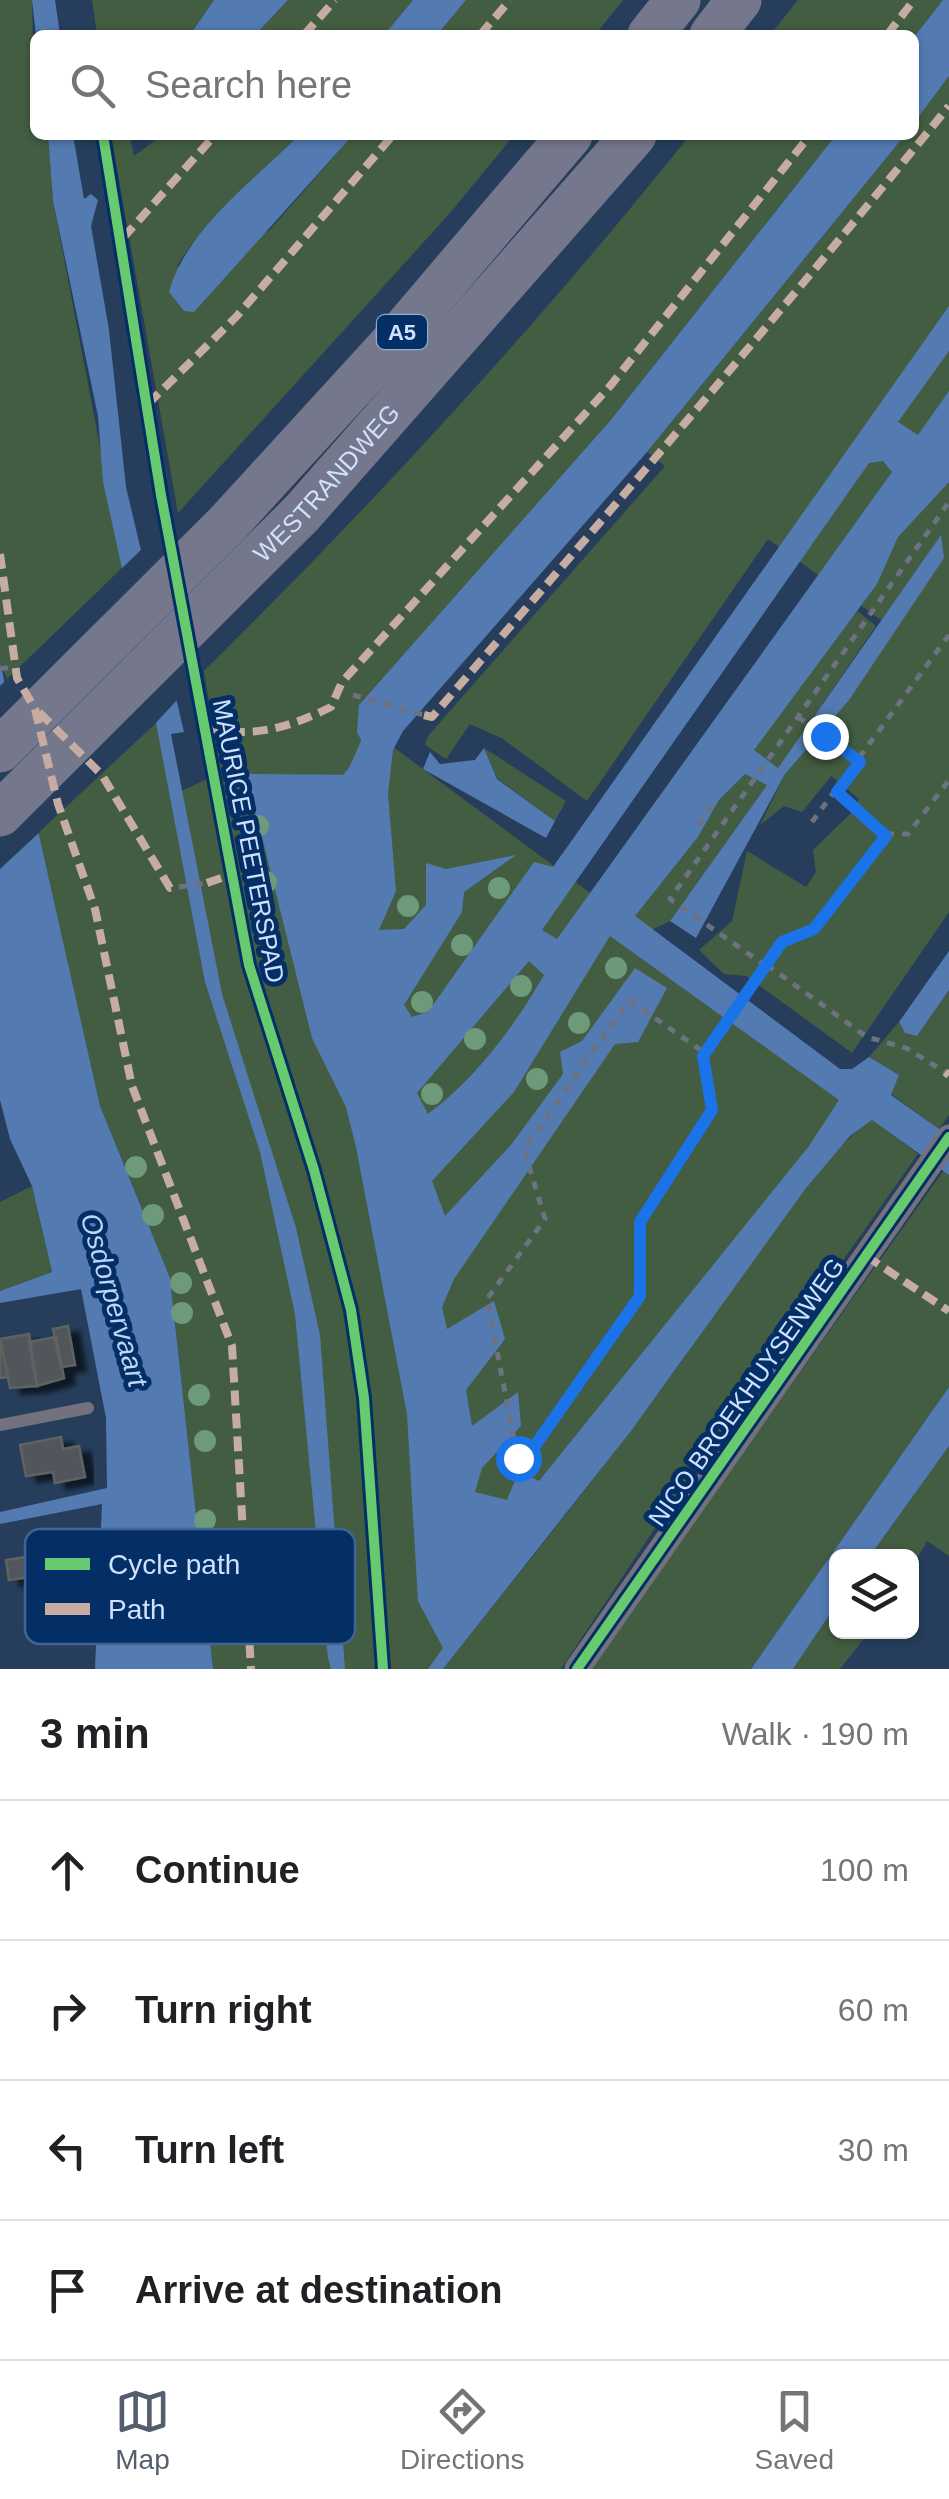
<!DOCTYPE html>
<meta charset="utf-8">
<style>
:root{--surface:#fff;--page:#f2f2f2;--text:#202124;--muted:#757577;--line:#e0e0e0;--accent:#545e6c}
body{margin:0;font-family:Arial,sans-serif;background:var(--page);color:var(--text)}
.controls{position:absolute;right:30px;bottom:30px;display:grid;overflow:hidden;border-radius:15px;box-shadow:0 2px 8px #0004}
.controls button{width:90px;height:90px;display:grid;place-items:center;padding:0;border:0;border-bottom:2px solid var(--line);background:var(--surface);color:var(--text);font:50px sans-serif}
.stop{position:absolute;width:30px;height:30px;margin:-22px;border:8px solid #1a73e8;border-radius:50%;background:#fff}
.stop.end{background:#1a73e8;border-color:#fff;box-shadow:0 2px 10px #0008}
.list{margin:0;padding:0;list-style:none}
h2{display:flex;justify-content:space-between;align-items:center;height:130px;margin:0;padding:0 40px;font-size:42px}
h2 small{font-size:32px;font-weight:400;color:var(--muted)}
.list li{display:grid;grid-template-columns:65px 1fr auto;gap:30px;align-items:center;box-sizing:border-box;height:140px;padding:0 40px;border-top:2px solid var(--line)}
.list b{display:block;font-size:38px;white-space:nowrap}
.list em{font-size:32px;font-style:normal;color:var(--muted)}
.icon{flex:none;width:55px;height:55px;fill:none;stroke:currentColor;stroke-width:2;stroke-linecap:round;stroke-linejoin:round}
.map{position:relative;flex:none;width:949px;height:1669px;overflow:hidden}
.search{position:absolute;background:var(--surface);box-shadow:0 2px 8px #0004;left:30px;right:30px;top:30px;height:110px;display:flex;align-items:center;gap:25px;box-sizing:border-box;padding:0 35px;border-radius:15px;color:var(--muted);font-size:38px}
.sheet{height:690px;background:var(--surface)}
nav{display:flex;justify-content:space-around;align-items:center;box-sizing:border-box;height:140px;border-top:2px solid var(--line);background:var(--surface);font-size:28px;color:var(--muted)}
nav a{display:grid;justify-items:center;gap:5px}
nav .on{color:var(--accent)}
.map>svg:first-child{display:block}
.green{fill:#435d42}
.water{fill:#537bb2;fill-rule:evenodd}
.pier{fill:#263e5c}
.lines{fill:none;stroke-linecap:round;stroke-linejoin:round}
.canal{stroke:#537bb2;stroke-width:32}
.building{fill:#51575c;stroke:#606261;stroke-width:2.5;filter:url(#shadow)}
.path{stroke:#6d7181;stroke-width:5;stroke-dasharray:8 8;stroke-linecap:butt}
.service{stroke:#73717e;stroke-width:12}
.minor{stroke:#73717e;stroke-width:25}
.motorway{stroke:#75778c;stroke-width:45}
.quiet{stroke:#c7aca2;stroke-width:8;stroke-dasharray:15 8;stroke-linecap:butt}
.cycleway-casing{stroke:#042f66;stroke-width:16}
.cycleway{stroke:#67ca6e;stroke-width:10}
.tree{fill:#6d9a78}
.route{stroke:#1a73e8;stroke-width:12}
.labels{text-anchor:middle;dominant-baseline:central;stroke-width:10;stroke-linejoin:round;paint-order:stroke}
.shield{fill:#042f66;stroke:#91acd0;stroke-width:2.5}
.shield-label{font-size:22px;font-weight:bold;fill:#cee1fd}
.street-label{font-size:25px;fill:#cee1fd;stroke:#042f66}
.water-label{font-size:28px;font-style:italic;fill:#bdd5f6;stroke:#042f66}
.key{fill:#042f66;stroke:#416493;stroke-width:2.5}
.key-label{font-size:28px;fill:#cee1fd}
</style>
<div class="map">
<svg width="949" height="1669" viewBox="0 0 949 1669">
<defs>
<filter id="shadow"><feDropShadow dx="11" dy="6" stdDeviation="2.5" flood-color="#0009"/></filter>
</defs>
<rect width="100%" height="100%" fill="#263e5c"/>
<!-- green -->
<path class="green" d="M0 0H32L35 135H48L53 201 123 567 7 679 0 662Z
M92 0H214L190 35H97Z
M288 0H413L384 35H255Z
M466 0H623L595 35H437Z
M798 0H943L914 37 770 35Z
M949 76V912L852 1053 746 976 724 974 699 950 732 921 747 851 806 887 816 872 813 850 852 812 859 799 831 776 802 812 784 806 760 825 785 774 852 694 895 630 768 539 587 801 503 739 470 724 446 759 425 745 428 736 665 466 647 452 905 135H914V123Z
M111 135H130L134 156 162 135H299L192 244 176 267 269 231 353 135H514L450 213 178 513Z
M690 135H836L610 421 377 735 867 1098 433 1669H213L170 1278 100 1106 36 835 156 723 171 796 220 773 204 671C375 502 540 323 690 135Z
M855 609 876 626 778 769 753 750Z
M484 748 566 801 555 821 497 778Z
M744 774 768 784 670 921 652 930 634 916 698 837 719 800Z
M949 990V1115L939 1129 891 1094 899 1075 869 1057 899 1022 905 1033 917 1036Z
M872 1119 918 1154 673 1501 561 1669H443C521 1570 602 1472 676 1369 729 1296 802 1171 872 1119Z
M949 1163V1387L751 1669H589Z
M32 1186 52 1272 0 1291V1202Z
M949 1446V1556L927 1541 912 1568V1556H870Z
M836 1605V1632H869L840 1669H793Z"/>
<!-- water -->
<path class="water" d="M32 0H55L60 35H36Z
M214 0H288L255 35H190Z
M413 0H466L437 35H384Z
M943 0H949V76L914 123V37Z
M48 135H73L84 199 91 194 98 200 91 226 109 330 126 487 184 732 171 734 222 994 296 1228 320 1335 345 1669H331L328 1658 295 1314 260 1152 205 982 156 723 103 482 98 416 53 201Z
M299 135H353L194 312 184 311 169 292C186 229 254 181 299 135Z
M836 135H905L647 452 403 731 393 750 388 794 396 891 379 930 404 929 426 905V863L446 869 516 855 464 892 462 912 404 1005 412 1017 428 1012 534 862 553 867 949 306V351L898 422 918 435 949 391V482L898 537 877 584 754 750 778 768 941 535 944 558 849 700 785 774 696 938 670 921 767 785 745 774 719 800 698 837 635 916 840 1069H852L869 1057 899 1075 891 1095 949 1136V1175L872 1120 850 1136 806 1188 631 1431 443 1669H428L443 1648 418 1601 407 1414 356 1147 346 1107 312 1038 257 817 235 771 241 768 251 774 369 775 375 768 357 732 359 705 610 421ZM883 461 892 472 557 939 542 930 869 463ZM610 936 839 1100 809 1146 539 1481 519 1471 507 1500 475 1492 482 1468 521 1426 518 1392 472 1426 466 1390 505 1339 494 1301 447 1329 442 1307 454 1279 615 1044 638 1042 667 988 635 968 582 1041 560 1052 563 1074 511 1145 445 1216 432 1181 514 1092ZM529 961 544 975C514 1027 476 1078 428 1114L417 1093Z
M0 662 100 1106 170 1278 213 1669H95L102 1504 0 1524V1512L107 1488 106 1418 81 1289 0 1303V1291L52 1272 32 1186 10 1139 0 1100Z
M484 748 497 779 555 821 546 838 423 769 430 752 440 764 475 760Z
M949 951V990L917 1036 905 1033 899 1022Z
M949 1387V1446L870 1556H836V1605L793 1669H751Z"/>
<!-- pier -->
<path class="pier" d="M143 548 178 699 152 727 119 571Z
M11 675 41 831 0 869V686Z"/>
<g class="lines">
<!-- canal -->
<path class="canal" d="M336 809 363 776 387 722"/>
</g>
<!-- building -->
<path class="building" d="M68 1326 75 1365 61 1367 53 1329Z
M29 1334 37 1386 10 1388 0 1339Z
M56 1337 64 1378 37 1386 29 1342Z
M0 1339 8 1377 0 1378Z
M61 1437 63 1449 79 1446 85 1477 55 1483 53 1472 26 1476 20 1445Z
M33 1556 36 1576 9 1580 6 1560Z"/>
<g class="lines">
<!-- path -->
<path class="path" d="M0 669 16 666
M353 695 424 715
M798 717 860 761
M837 792 886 835
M812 822 949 635
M698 825 713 804
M179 887 207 883
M767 965 867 1037 906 1048 945 1072
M766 966 670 899 949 502
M629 1000 705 1053 712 1110 640 1222V1296L519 1465 487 1299 545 1219 524 1149Z
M705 1053 782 942 813 929 878 841 889 834H908L949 780"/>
<!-- service -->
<path class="service" d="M0 1425 88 1408"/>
<!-- minor -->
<path class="minor" d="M577 1669 949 1137"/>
<!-- motorway -->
<g class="motorway">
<path d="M650 35 678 0"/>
<path d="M712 35 739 0"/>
<path d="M0 750 228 523 399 336 570 135"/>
<path id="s1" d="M0 814 302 513 634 135"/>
</g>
<!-- quiet -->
<path class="quiet" d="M304 35 335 0
M480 35 510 0
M887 35 914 0
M123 238 215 135
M148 404 236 317 393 135
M0 554 17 678 35 709 58 804 95 909 132 1086 232 1346 251 1669
M39 712 102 775 170 888 179 887
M424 715 432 717C607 515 781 313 949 106
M207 728C254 738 288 728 331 707L342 682 611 385 810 135
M207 883 232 874
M945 1072 949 1075
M866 1256 949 1311"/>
<!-- cycleway casing -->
<g class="cycleway-casing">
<path id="cycleway" d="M103 135 161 495 249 965 314 1170 351 1310 364 1398 383 1669
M577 1669 949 1137"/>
</g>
<!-- cycleway -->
<use href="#cycleway" class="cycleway"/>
</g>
<!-- trees -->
<g class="tree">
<circle cx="258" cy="826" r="11"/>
<circle cx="266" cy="882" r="11"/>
<circle cx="499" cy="888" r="11"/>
<circle cx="408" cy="906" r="11"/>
<circle cx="462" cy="945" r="11"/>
<circle cx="616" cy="968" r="11"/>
<circle cx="521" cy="986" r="11"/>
<circle cx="422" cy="1002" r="11"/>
<circle cx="579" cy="1023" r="11"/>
<circle cx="475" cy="1039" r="11"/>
<circle cx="537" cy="1079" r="11"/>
<circle cx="432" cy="1094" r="11"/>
<circle cx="136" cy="1167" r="11"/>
<circle cx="153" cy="1215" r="11"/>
<circle cx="181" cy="1283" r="11"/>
<circle cx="182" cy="1313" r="11"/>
<circle cx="199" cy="1395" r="11"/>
<circle cx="205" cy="1441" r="11"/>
<circle cx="205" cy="1520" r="11"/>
<circle cx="217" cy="1633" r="11"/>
</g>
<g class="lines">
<!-- route -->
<path class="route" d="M518 1458 522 1464 640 1296V1222L712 1110 703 1056 782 942 814 929 886 836 837 792 860 762 825 736"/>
</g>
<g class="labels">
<!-- shield labels -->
<rect class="shield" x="377" y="315" width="50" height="34" rx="8"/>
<g class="shield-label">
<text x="402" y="332">A5</text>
</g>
<!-- street labels -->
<g class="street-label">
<text stroke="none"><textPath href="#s1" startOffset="465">WESTRANDWEG</textPath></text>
<text transform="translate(249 841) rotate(79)">MAURICE PEETERSPAD</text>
<text transform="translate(746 1392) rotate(-55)">NICO BROEKHUYSENWEG</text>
</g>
<!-- water labels -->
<g class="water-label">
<text transform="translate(114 1300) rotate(74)">Osdorpervaart</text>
</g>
</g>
<!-- legend -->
<rect x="25" y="1529" width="330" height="115" rx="15" class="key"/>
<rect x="45" y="1558" width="45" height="12" fill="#67ca6e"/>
<rect x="45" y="1603" width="45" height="12" fill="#c7aca2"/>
<g class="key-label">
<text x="108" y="1574">Cycle path</text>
<text x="108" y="1619">Path</text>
</g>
</svg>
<div class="controls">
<button><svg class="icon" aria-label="layers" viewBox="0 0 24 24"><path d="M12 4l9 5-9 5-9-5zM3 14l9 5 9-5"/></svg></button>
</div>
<div class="stop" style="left:518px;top:1458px"></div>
<div class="stop end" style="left:825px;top:736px"></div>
<div class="search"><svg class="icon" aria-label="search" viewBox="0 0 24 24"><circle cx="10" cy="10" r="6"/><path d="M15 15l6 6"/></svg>Search here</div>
</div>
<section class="sheet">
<h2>3 min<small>Walk · 190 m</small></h2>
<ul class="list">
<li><svg class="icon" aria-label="ahead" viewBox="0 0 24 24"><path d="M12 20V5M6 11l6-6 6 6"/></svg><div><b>Continue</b></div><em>100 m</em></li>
<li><svg class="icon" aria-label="right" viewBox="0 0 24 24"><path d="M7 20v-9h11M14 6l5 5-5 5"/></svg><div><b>Turn right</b></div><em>60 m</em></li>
<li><svg class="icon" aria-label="left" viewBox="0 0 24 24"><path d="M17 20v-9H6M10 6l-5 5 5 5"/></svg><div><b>Turn left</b></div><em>30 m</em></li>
<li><svg class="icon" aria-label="arrive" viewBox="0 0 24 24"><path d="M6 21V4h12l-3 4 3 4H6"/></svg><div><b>Arrive at destination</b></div></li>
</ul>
</section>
<nav>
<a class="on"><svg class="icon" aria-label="map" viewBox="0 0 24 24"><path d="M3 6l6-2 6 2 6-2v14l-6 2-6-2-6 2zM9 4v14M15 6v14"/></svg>Map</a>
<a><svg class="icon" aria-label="directions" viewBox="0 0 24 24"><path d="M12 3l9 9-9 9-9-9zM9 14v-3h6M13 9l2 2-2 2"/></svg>Directions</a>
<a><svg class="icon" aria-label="saved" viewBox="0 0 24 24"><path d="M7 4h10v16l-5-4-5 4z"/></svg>Saved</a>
</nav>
